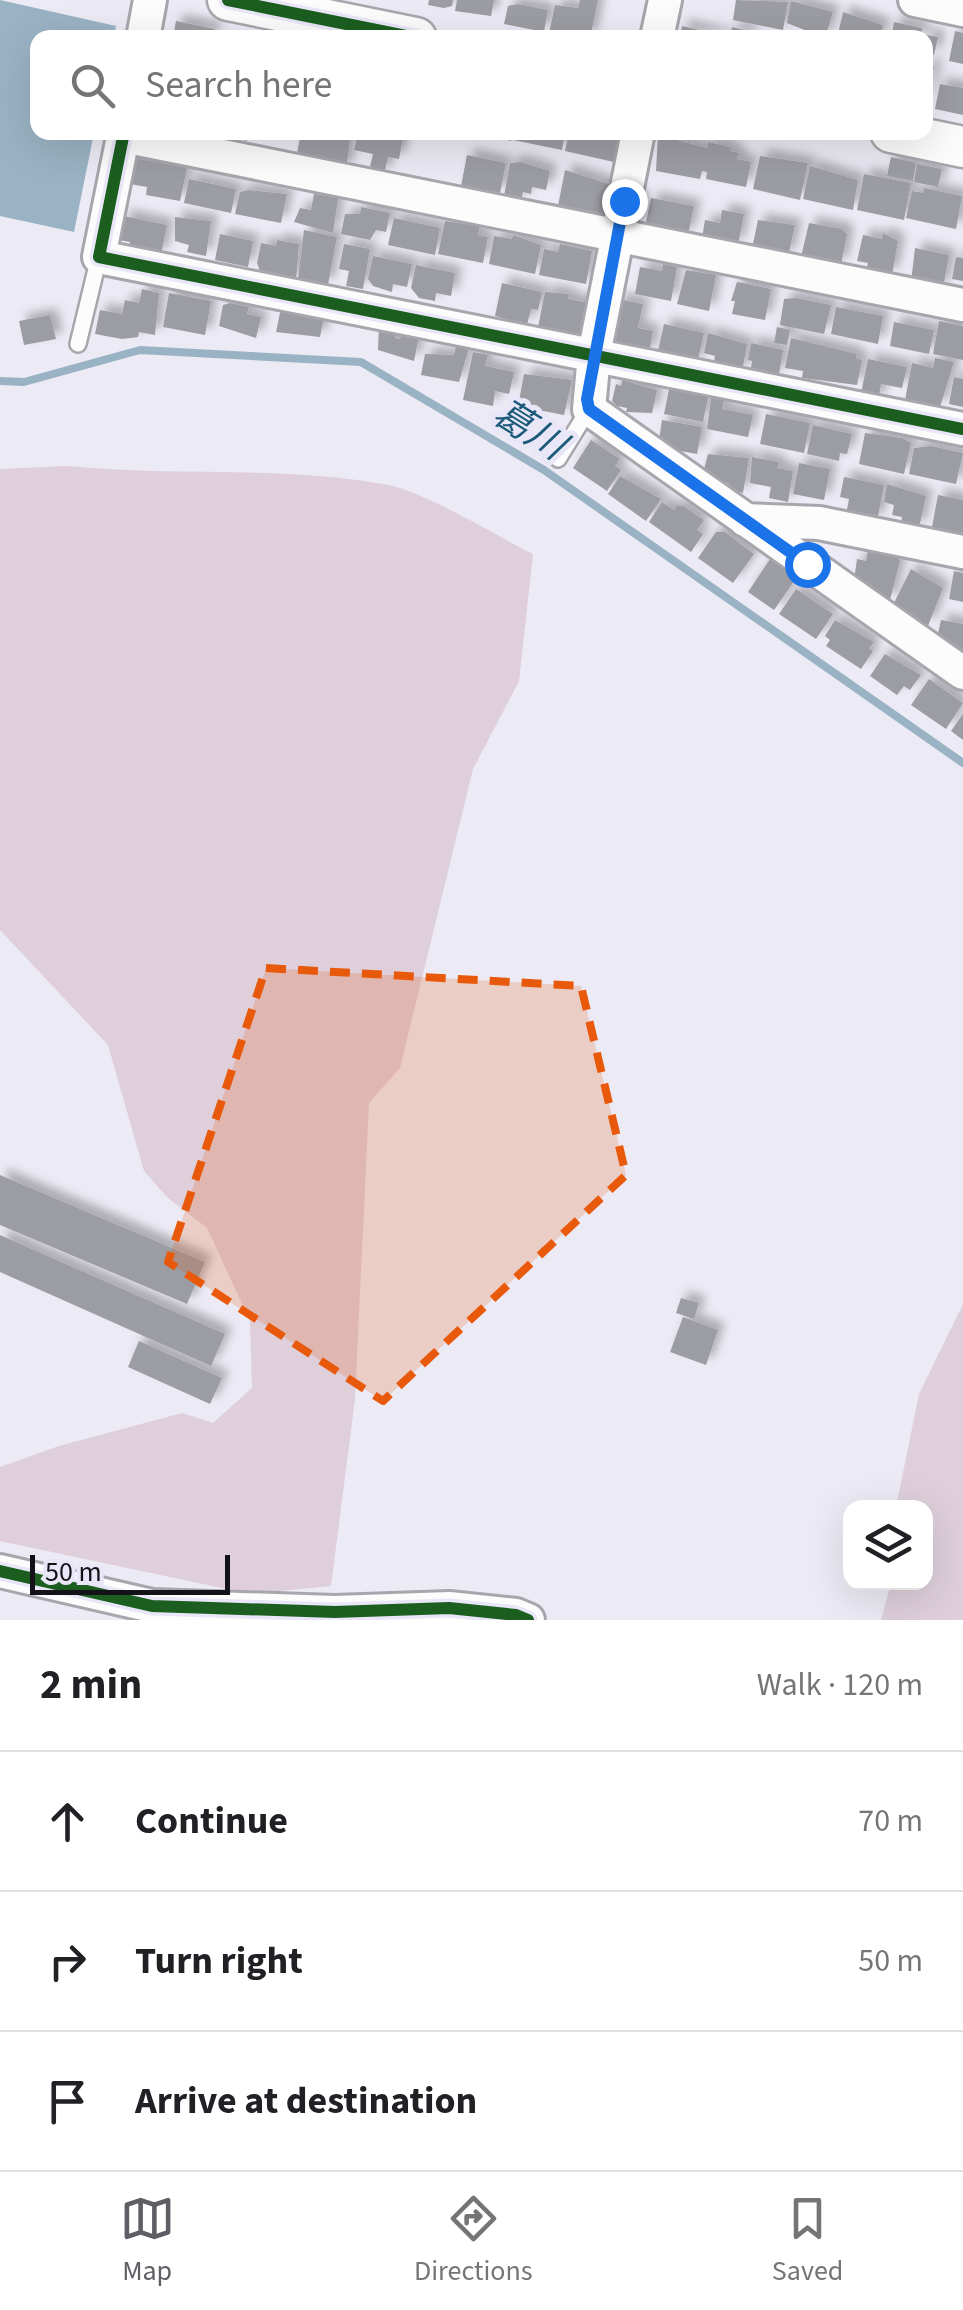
<!DOCTYPE html>
<meta charset="utf-8">
<style>
:root{--surface:#fff;--page:#f2f2f2;--text:#202124;--muted:#757577;--line:#e0e0e0;--accent:#5f5e65}
body{margin:0;font-family:"Source Sans 3","Noto Sans JP",sans-serif;background:var(--page);color:var(--text)}
.controls{position:absolute;right:30px;bottom:30px;display:grid;overflow:hidden;border-radius:20px;box-shadow:0 10px 40px #0002}
.controls button{width:90px;height:90px;display:grid;place-items:center;padding:0;border:0;border-bottom:2px solid var(--line);background:var(--surface);color:var(--text);font:50px sans-serif}
.scale{position:absolute;left:30px;bottom:25px;width:200px;box-sizing:border-box;padding-left:10px;border:5px solid #131218;border-top:0;font-size:28px;line-height:35px;white-space:nowrap;color:#131218;-webkit-text-stroke:8px #e9e7f7;paint-order:stroke}
.stop{position:absolute;width:30px;height:30px;margin:-22px;border:8px solid #1a73e8;border-radius:50%;background:#fff}
.stop.end{background:#1a73e8;border-color:#fff;box-shadow:0 2px 10px #0008}
.list{margin:0;padding:0;list-style:none}
h2{display:flex;justify-content:space-between;align-items:center;height:130px;margin:0;padding:0 40px;font-size:42px}
h2 small{font-size:32px;font-weight:400;color:var(--muted)}
.list li{display:grid;grid-template-columns:65px 1fr auto;gap:30px;align-items:center;box-sizing:border-box;height:140px;padding:0 40px;border-top:2px solid var(--line)}
.list b{display:block;font-size:38px;white-space:nowrap}
.list em{font-size:32px;font-style:normal;color:var(--muted)}
.icon{flex:none;width:55px;height:55px;fill:none;stroke:currentColor;stroke-width:2;stroke-linecap:round;stroke-linejoin:round}
.map{position:relative;flex:none;width:963px;height:1620px;overflow:hidden}
.search{position:absolute;background:var(--surface);box-shadow:0 10px 40px #0002;left:30px;right:30px;top:30px;height:110px;display:flex;align-items:center;gap:25px;box-sizing:border-box;padding:0 35px;border-radius:20px;color:var(--muted);font-size:38px}
.sheet{height:550px;background:var(--surface)}
nav{display:flex;justify-content:space-around;align-items:center;box-sizing:border-box;height:140px;border-top:2px solid var(--line);background:var(--surface);font-size:28px;color:var(--muted)}
nav a{display:grid;justify-items:center;gap:5px}
nav .on{color:var(--accent)}
.map>svg:first-child{display:block}
.green{fill:#decfda}
.water{fill:#9ab3c4}
.lines{fill:none;stroke-linecap:round;stroke-linejoin:round}
.stream{stroke:#9ab3c4;stroke-width:8}
.building{fill:#9c9ca3;filter:url(#shadow)}
.service-casing{stroke:#a7a6ac;stroke-width:20}
.minor-casing{stroke:#a7a6ac;stroke-width:38}
.tertiary-casing{stroke:#a7a6ac;stroke-width:45}
.service{stroke:#fcfcfd;stroke-width:15}
.minor{stroke:#fcfcfd;stroke-width:32}
.tertiary{stroke:#fcfcfd;stroke-width:40}
.cycleway-casing{stroke:#e9e7f7;stroke-width:19}
.cycleway{stroke:#1b5e20;stroke-width:12}
.route{stroke:#1a73e8;stroke-width:12}
.marked{fill:#e8590c;fill-opacity:0.2;stroke:#e8590c;stroke-width:8;stroke-dasharray:20 12;stroke-linejoin:round}
.labels{text-anchor:middle;dominant-baseline:central;stroke-width:10;stroke-linejoin:round;paint-order:stroke}
.water-label{font-size:38px;font-style:italic;fill:#1b5a79;stroke:#e9e7f7}
</style>
<div class="map">
<svg width="963" height="1620" viewBox="0 0 963 1620">
<defs>
<filter id="shadow"><feDropShadow dx="7" dy="-7" stdDeviation="5" flood-color="#0004"/></filter>
</defs>
<rect width="100%" height="100%" fill="#eceaf4"/>
<!-- green -->
<path class="green" d="M68 466C173 477 283 465 388 485 428 493 494 535 533 554L519 681 473 769 400 1068 369 1103 355 1399 331 1586 250 1594 0 1541V1467L59 1446 182 1413 213 1423 252 1388 250 1321 207 1228 168 1198 144 1171 108 1045 0 930V469Z
M963 1304V1620H881L891 1583 926 1582V1508L896 1507 919 1394Z"/>
<!-- water -->
<path class="water" d="M0 0 116 26 114 37 38 38V132L94 133 74 232 0 216Z"/>
<g class="lines">
<!-- stream -->
<path class="stream" d="M0 381 24 382 140 350 361 362 544 470 963 763"/>
</g>
<!-- building -->
<path class="building" d="M429 0H453L452 6 444 8 428 5Z
M457 0H494L491 16 455 11Z
M580 0H598L590 38 549 33 555 5 578 8Z
M736 0 788 2 783 30 733 20Z
M791 1 833 12 825 38 787 23Z
M518 4 548 10 544 32 504 24 508 6Z
M843 12 883 25 881 38H837Z
M176 21 215 29 213 38H173Z
M894 22 922 28 921 34 938 37 934 55 926 53V38H891Z
M682 26 727 36V38H680Z
M732 27 752 32 751 38H730Z
M955 31 963 33V64L949 61Z
M926 65 934 67 927 103H926Z
M940 84 963 88V115L935 109Z
M211 132H248L247 141Z
M301 132H351L346 170 296 159Z
M358 132 404 133 399 159 388 157 384 174 369 171 373 154 354 150Z
M478 132H512L511 141Z
M515 132H565L562 150 513 140Z
M569 132H605L604 137 619 140 614 162 565 151Z
M658 135 707 148 708 142 730 147V151L739 153 737 159 751 162 746 187 706 179 707 172 702 171 700 179 656 171Z
M467 155 506 163 500 193 461 186Z
M760 156 808 163 800 200 753 189Z
M891 157 916 163 913 181 887 176Z
M135 158 187 168 180 201 146 195 147 187 130 184Z
M521 162 550 171 546 190 532 187 531 194 523 192 521 201 504 196 510 163Z
M917 164 942 169 938 187 914 182Z
M810 166 858 180 853 210 803 199Z
M565 170 609 184 602 216 557 211Z
M864 174 911 183 904 220 857 210Z
M189 179 236 189 231 213 184 203Z
M924 188 962 196 956 229 906 218 912 191 923 193Z
M248 190 287 194 281 223 235 214 240 192Z
M331 191 339 192 333 233 294 222 300 208 311 210 314 194 330 196Z
M651 198 694 206 688 235 645 227Z
M361 207 390 213 386 232 376 230 370 240 341 234 345 214H360Z
M722 210 744 214 738 245 702 238 705 220 720 223Z
M124 216 167 225 161 255 128 249 130 242 119 240Z
M175 217 211 221 206 256 187 252 189 245 175 241Z
M394 218 440 228 435 255 388 245Z
M758 220 795 225 788 257 752 249Z
M445 221 480 226 478 235 488 237 483 263 438 254Z
M809 223 842 229 847 234 841 265 801 257Z
M304 230 337 237 328 285 298 279Z
M883 233 898 241 892 275 866 270 868 263 857 261 863 235 882 239Z
M220 234 253 241 248 267 215 260Z
M513 235 541 245 535 274 489 264 494 236 512 239Z
M277 240 299 244 296 281 261 274 257 263 261 243 276 246Z
M344 244 370 249 363 289 346 286 349 271 339 269Z
M560 244 592 251 586 284 539 275 544 249 558 252Z
M915 248 949 255 943 288 911 282Z
M373 256 412 264 407 287 393 284 392 292 373 286 368 279Z
M956 257 963 258V281L952 279Z
M663 264 677 267 671 301 635 294 640 267 662 271Z
M416 265 455 273 451 296 436 293 435 301 419 298 411 288Z
M686 270 716 275 709 311 677 304Z
M737 282 771 289 765 320 732 314 735 301H731Z
M502 283 542 292 538 310 531 309 527 325 495 316Z
M142 289 159 293 155 335 139 332 138 337 122 339 95 334 100 310 122 314 125 300 139 303Z
M545 292 569 294 568 299 589 303 582 336 538 327Z
M169 293 211 301 205 335 163 327Z
M796 298 831 305 824 334 780 325 784 299Z
M618 299 643 304 638 328 653 331 649 354 615 347 616 340 611 339Z
M230 303 249 307 247 314 261 317 256 338 219 326 223 305Z
M836 307 883 316 878 344 831 334Z
M281 308 324 316 320 337 276 332Z
M50 315 56 339 24 345 19 321Z
M939 321 963 326V360L933 354Z
M894 322 934 330 929 354 890 346Z
M664 324 704 333 697 364 657 355Z
M379 327 396 331 395 338 400 339 402 332 419 336 414 361 378 350Z
M777 327 790 330 787 345 774 343Z
M708 333 747 344 742 372 713 367 715 356 704 353Z
M791 338 857 354 856 358 862 360 857 385 802 378 803 371 785 368Z
M457 341 470 344 459 382 421 375 425 354 454 355Z
M751 343 783 350 779 374 772 372 771 378 757 375 758 369 751 368 752 361 748 360Z
M473 352 488 355 485 366 514 372 509 394 495 391 493 406 463 400Z
M935 358 954 362 940 407 905 400 912 363 933 368Z
M868 359 907 367 902 388 881 384 878 401 860 398Z
M524 374 572 380 564 415 518 406Z
M954 377 963 379V407L949 404Z
M622 380 657 390 652 413 626 412 627 408 617 406 612 401 616 384 621 386Z
M670 384 709 392 703 422 664 414Z
M712 391 726 394 722 409 753 415 748 437 707 429Z
M766 414 810 423 804 453 760 444Z
M662 420 702 427 697 454 664 448 666 441 659 440Z
M813 425 852 434 847 454 840 453 839 461 807 454Z
M865 433 902 438 911 443 904 474 859 464Z
M591 440 620 459 615 466 621 470 607 491 573 468Z
M931 446 963 453 956 484 909 474 914 448Z
M708 454 749 458 743 493 728 490 729 484 703 473Z
M752 457 779 462 777 468 793 471 788 502 769 498 771 487 750 483Z
M799 463 830 469 824 500 793 494Z
M620 476 661 499 646 521 608 494Z
M844 477 884 485 877 521 846 515 849 499 840 497Z
M887 484 926 496 919 528 901 524 902 517 892 515 894 505 884 502Z
M938 495 963 500V538L932 527Z
M662 502 674 510 677 505 685 507 704 520 697 530 703 534 691 552 649 522Z
M716 532H725L754 554 733 583 698 558Z
M869 545 893 550 900 561 890 600 876 597 854 580 857 559 866 561Z
M770 559 797 577 774 610 748 592Z
M911 569 943 588 928 626 893 605Z
M954 571 963 573V602L949 599Z
M796 589 833 614 816 639 779 614Z
M835 620 874 642 869 648 873 651 861 669 826 646 830 640 825 636Z
M941 620 963 624V650L937 638Z
M885 654 921 675 910 690 904 686 897 695 870 676Z
M929 679 963 703 946 729 911 705Z
M963 714V740L951 731Z
M0 1175 205 1262 187 1304 0 1225Z
M0 1235 225 1334 211 1366 0 1272Z
M681 1298 699 1303 694 1319 676 1313Z
M683 1317 718 1330 706 1365 670 1352Z
M139 1341 222 1378 210 1404 128 1367Z"/>
<g class="lines">
<!-- service casing -->
<g class="service-casing">
<path id="service" d="M78 344 99 257
M558 459 589 409"/>
</g>
<!-- minor casing -->
<g class="minor-casing">
<path id="minor" d="M915 0 963 10
M143 38 150 0
M657 38 665 0
M124 132 99 257 963 429
M638 132 594 355 589 409 963 673
M123 136 963 305
M745 520 819 523 963 552
M0 1571 152 1606 335 1612 449 1608 516 1615 528 1620"/>
</g>
<!-- tertiary casing -->
<g class="tertiary-casing">
<path id="tertiary" d="M228 0 416 38
M891 132 963 147"/>
</g>
<!-- service -->
<use href="#service" class="service"/>
<!-- minor -->
<use href="#minor" class="minor"/>
<!-- tertiary -->
<use href="#tertiary" class="tertiary"/>
<!-- cycleway casing -->
<g class="cycleway-casing">
<path id="cycleway" d="M228 0 416 38
M124 132 99 257 963 429
M0 1571 152 1606 335 1612 449 1608 516 1615 528 1620"/>
</g>
<!-- cycleway -->
<use href="#cycleway" class="cycleway"/>
</g>
<g class="lines">
<!-- route -->
<path class="route" d="M624 201 587 399 589 409 807 564"/>
</g>
<!-- marked area -->
<path class="marked" d="M266 968 581 986 626 1175 383 1401 168 1262Z"/>
<g class="labels">
<!-- water labels -->
<g class="water-label">
<text transform="translate(529 430) rotate(32)">葛川</text>
</g>
</g>
</svg>
<div class="controls">
<button><svg class="icon" aria-label="layers" viewBox="0 0 24 24"><path d="M12 4l9 5-9 5-9-5zM3 14l9 5 9-5"/></svg></button>
</div>
<div class="scale">50 m</div>
<div class="stop" style="left:807px;top:564px"></div>
<div class="stop end" style="left:624px;top:201px"></div>
<div class="search"><svg class="icon" aria-label="search" viewBox="0 0 24 24"><circle cx="10" cy="10" r="6"/><path d="M15 15l6 6"/></svg>Search here</div>
</div>
<section class="sheet">
<h2>2 min<small>Walk · 120 m</small></h2>
<ul class="list">
<li><svg class="icon" aria-label="ahead" viewBox="0 0 24 24"><path d="M12 20V5M6 11l6-6 6 6"/></svg><div><b>Continue</b></div><em>70 m</em></li>
<li><svg class="icon" aria-label="right" viewBox="0 0 24 24"><path d="M7 20v-9h11M14 6l5 5-5 5"/></svg><div><b>Turn right</b></div><em>50 m</em></li>
<li><svg class="icon" aria-label="arrive" viewBox="0 0 24 24"><path d="M6 21V4h12l-3 4 3 4H6"/></svg><div><b>Arrive at destination</b></div></li>
</ul>
</section>
<nav>
<a class="on"><svg class="icon" aria-label="map" viewBox="0 0 24 24"><path d="M3 6l6-2 6 2 6-2v14l-6 2-6-2-6 2zM9 4v14M15 6v14"/></svg>Map</a>
<a><svg class="icon" aria-label="directions" viewBox="0 0 24 24"><path d="M12 3l9 9-9 9-9-9zM9 14v-3h6M13 9l2 2-2 2"/></svg>Directions</a>
<a><svg class="icon" aria-label="saved" viewBox="0 0 24 24"><path d="M7 4h10v16l-5-4-5 4z"/></svg>Saved</a>
</nav>
